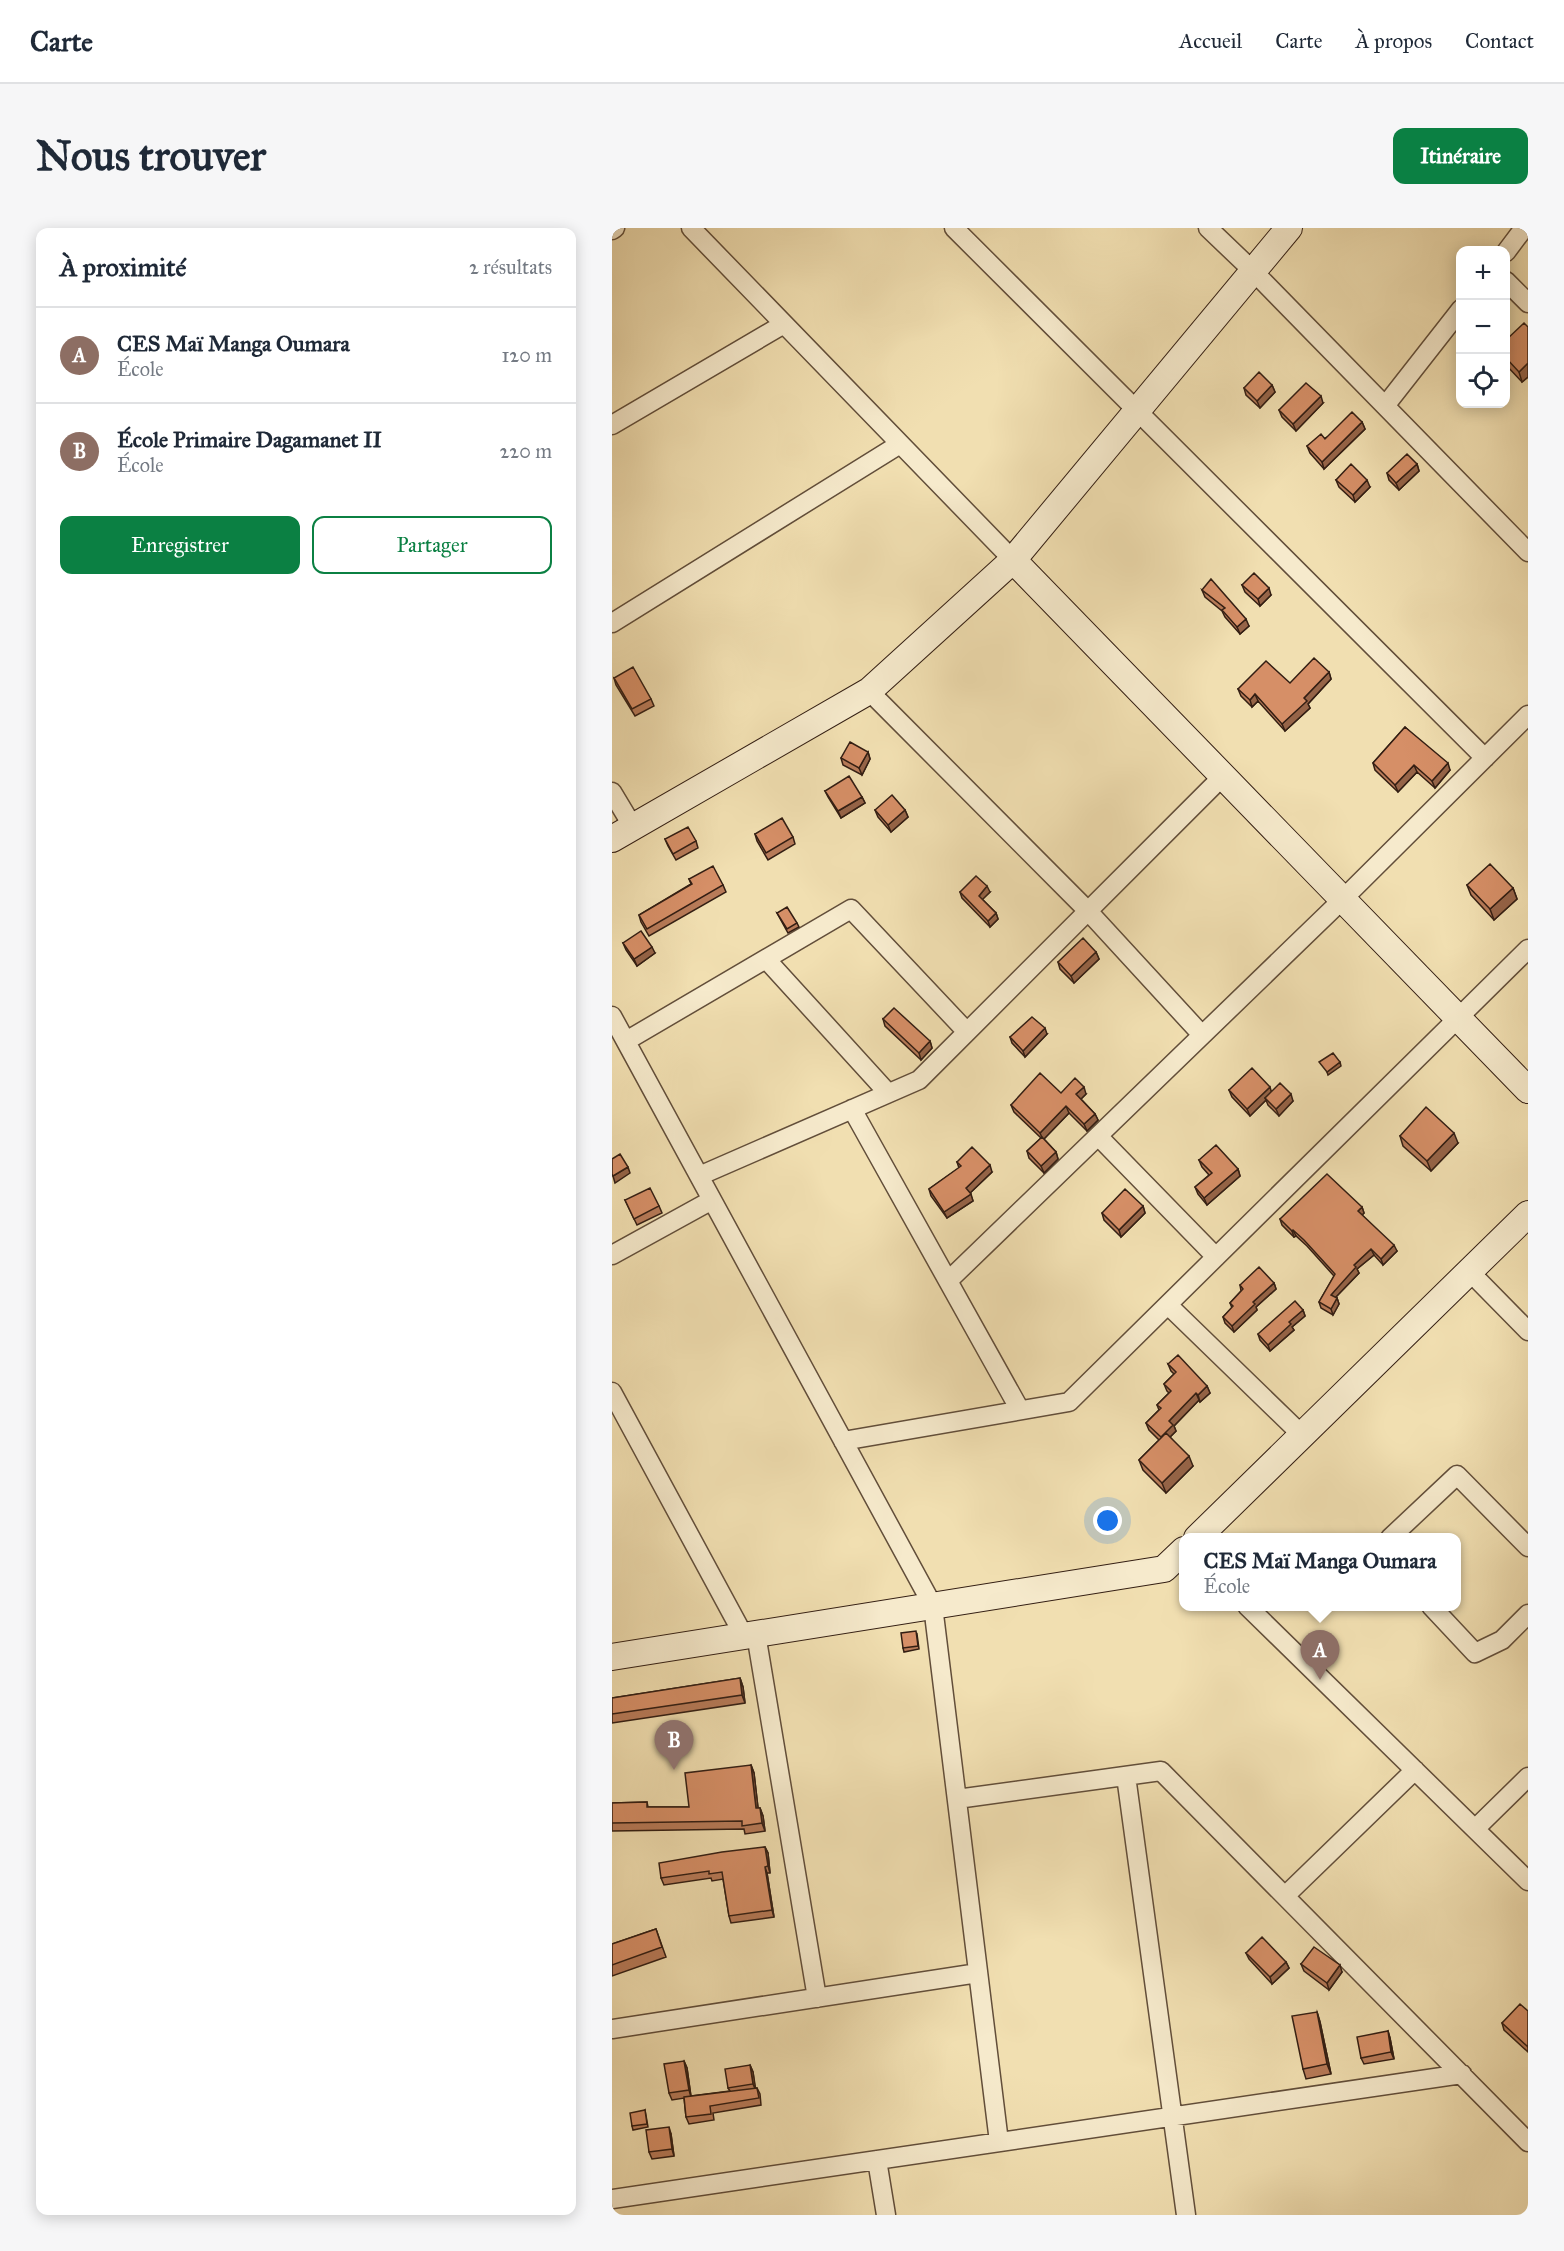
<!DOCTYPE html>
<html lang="fr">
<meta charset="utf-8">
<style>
:root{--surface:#fff;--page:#f6f6f7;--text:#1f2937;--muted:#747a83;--line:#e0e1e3;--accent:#0b8043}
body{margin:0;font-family:"IM FELL Great Primer",serif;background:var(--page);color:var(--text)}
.controls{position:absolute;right:18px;top:18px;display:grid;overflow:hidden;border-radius:12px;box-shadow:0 3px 15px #0003}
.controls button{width:54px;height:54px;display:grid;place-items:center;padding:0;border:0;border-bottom:2px solid var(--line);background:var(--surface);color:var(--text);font:30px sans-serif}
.you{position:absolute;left:496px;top:1293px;width:21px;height:21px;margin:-15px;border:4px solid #fff;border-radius:50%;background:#1a73e8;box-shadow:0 0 0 9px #1a73e833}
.badge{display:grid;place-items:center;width:39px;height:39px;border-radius:50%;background:var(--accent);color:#fff;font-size:20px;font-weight:700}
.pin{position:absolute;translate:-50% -50px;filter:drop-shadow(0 2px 3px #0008)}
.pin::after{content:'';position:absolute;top:32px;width:21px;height:18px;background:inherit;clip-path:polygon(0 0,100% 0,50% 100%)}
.popup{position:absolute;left:567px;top:1305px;width:282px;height:78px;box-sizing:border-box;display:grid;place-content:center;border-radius:12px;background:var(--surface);filter:drop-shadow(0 2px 4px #0005);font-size:20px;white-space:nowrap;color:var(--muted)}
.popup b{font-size:22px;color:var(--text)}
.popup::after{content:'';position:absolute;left:50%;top:100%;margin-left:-12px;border:12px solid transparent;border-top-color:var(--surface)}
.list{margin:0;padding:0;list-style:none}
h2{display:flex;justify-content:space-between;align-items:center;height:78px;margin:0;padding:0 24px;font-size:26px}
h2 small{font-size:20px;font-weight:400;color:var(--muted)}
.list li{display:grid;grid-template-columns:39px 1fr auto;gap:18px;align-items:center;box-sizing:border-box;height:96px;padding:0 24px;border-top:2px solid var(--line)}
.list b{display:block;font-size:22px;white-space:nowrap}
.list p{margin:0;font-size:20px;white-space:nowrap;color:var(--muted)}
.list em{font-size:20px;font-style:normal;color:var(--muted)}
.actions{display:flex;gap:12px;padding:18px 24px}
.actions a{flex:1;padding:14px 0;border:2px solid var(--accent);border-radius:12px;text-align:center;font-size:21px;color:var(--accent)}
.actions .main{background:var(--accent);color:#fff}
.icon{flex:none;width:33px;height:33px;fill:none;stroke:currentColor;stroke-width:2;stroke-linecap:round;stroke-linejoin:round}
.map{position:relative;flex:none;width:916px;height:1987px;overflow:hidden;border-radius:12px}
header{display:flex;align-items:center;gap:36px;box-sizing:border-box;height:84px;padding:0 30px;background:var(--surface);border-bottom:2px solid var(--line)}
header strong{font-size:28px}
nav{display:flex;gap:33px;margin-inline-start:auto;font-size:21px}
.intro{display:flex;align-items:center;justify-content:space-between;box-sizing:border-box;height:144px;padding:0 36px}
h1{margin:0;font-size:42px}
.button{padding:15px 27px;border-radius:12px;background:var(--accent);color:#fff;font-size:21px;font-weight:700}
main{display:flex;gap:36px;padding:0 36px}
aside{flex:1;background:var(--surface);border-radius:12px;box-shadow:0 3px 15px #0003}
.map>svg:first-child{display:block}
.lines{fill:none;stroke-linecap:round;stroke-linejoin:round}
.street-casing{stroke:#624e3a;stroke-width:21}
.secondary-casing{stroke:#331e13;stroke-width:28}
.street{stroke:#f6eacc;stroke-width:18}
.secondary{stroke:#f6eacc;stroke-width:26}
.wall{fill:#b87b59;stroke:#331e13;stroke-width:1.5}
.shaded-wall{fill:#966448;stroke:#331e13;stroke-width:1.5}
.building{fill:#d68f67;stroke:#331e13;stroke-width:1.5}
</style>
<header>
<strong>Carte</strong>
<nav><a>Accueil</a><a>Carte</a><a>À propos</a><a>Contact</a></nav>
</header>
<div class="intro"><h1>Nous trouver</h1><a class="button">Itinéraire</a></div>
<main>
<aside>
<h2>À proximité<small>2 résultats</small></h2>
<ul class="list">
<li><span class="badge" style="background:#8d6e63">A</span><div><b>CES Maï Manga Oumara</b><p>École</p></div><em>120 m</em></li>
<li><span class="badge" style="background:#8d6e63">B</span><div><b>École Primaire Dagamanet II</b><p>École</p></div><em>220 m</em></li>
</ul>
<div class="actions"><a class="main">Enregistrer</a><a>Partager</a></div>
</aside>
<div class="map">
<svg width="916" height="1987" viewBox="0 0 916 1987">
<rect width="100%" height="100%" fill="#f1dfb1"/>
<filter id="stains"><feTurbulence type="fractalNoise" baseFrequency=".00333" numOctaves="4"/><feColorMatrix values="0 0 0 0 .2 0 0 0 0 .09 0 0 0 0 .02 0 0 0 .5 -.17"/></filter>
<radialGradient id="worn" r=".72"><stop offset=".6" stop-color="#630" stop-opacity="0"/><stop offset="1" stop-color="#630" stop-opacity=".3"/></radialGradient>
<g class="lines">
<!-- street casing -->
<g class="street-casing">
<path id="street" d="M79 0 401 332
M342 0 873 530
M596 0 641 43 916 324
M0 2 3 0
M894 24 912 0
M894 53 916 75
M773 178 849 81
M0 197 172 96
M0 395 288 216
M257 463 476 683 590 807
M0 564 21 599
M154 731 276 865
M0 788 321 1378 387 1914
M14 813 239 681 355 804
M240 881 408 1182
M486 908 604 1029
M87 948 307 852 611 548
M0 1027 100 972
M857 1043 916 1103
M336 1053 731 671 916 487
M556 1077 690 1207
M0 1164 132 1408
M231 1213 457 1174 916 721
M778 1310 845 1247 916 1319
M635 1378 916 1653
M819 1378 863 1425 890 1412 916 1386
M144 1406 205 1770
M514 1548 574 1987
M345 1571 549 1543 916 1914
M863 1601 916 1549
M673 1668 803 1542
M0 1801 366 1745
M265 1932 274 1987
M0 1971 850 1846"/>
</g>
<!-- secondary casing -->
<g class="secondary-casing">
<path id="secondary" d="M401 332 916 862
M0 611 257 463 401 332 677 0
M585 1310 916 986
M0 1429 552 1341 572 1322"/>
</g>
<!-- street -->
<use href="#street" class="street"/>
<!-- secondary -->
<use href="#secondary" class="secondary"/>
</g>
<!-- wall -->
<path class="wall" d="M916 99V149L910 154 894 137V112Z
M660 157 663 164 648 180 634 167 632 160Z
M711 175 684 203 670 189 667 182Z
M750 194 753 201 712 241 698 225 695 218Z
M805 236 807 243 787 262 777 252 775 245Z
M724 252 758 259 743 274 727 259Z
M630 357 659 367 648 378 633 364Z
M590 362 637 398 628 406 613 389 610 383 593 369Z
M717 444 719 451 696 476 698 480 673 503 646 473 640 479 629 468 626 461 678 455Z
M2 450 39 471 42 478 23 488 4 457Z
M793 499 838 542 823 560 805 544 786 564 763 542 761 535Z
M256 524 258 531 250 547 231 537 229 530Z
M213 563 250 569 253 575 229 590 216 569Z
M263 582H293L296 589 279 604 266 589Z
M143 606 181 609 183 616 156 632 145 613Z
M53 611 84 613 86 620 64 632 56 618Z
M77 651 111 657 114 664 37 708 29 694 27 687 79 656Z
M855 657 901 660 905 671 882 692 859 667Z
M348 664H378L370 671 384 685 386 691 378 699 350 670Z
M165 685 185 695 187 699 176 705Z
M11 715 43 725 25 738 14 722Z
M484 724 487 731 462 755 448 741 446 734Z
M271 791 318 813 320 820 309 832 273 798Z
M435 806 413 829 400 815 398 809Z
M617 862 659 863 681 873 667 888 656 877 654 872 638 888 620 869Z
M449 865 474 866 469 871 483 886 486 892 475 903 457 885 432 911 444 924 446 931 432 945 417 930 415 923 429 910 402 884 399 877Z
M788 908 846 915 819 943 791 918Z
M587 932 626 941 628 948 595 977 586 966 583 959 597 947 590 939Z
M345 934 380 944 358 965 361 973 335 990 319 968 317 961 347 940Z
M13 972 47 978 50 985 25 997Z
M531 978 533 985 509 1009 492 992 490 985Z
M750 979 752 985 750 987 785 1023 771 1037 762 1027 745 1041 747 1045 724 1069 725 1070 727 1076 721 1087 709 1080 707 1074 722 1048 695 1018 684 1008 682 1009 670 997 668 991Z
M662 1055 664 1061 644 1079 645 1082 622 1104 613 1095 611 1089 620 1080 618 1075 629 1063 628 1057Z
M691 1082 693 1088 680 1099 682 1102 658 1123 648 1112 646 1106Z
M556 1136 595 1158 598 1165 588 1174 587 1172 562 1198 564 1203 558 1209 581 1238 554 1265 531 1242 527 1232 547 1212 537 1202 534 1195 547 1182 545 1177 557 1165 555 1163 552 1156 562 1146 559 1143Z
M305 1406 307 1421 292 1424 291 1420Z
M128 1450 131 1459 133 1475 0 1495V1470Z
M139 1537 142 1545 146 1580H148L151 1588 153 1603 133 1606 132 1601 0 1603V1575L35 1574 36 1579H77Z
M153 1619 156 1625 158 1645H155L162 1689 119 1695 117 1688 111 1651 100 1653 99 1650 52 1657 49 1650Z
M44 1701 54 1729 0 1748V1716Z
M634 1725 674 1734 677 1740 660 1756 637 1731Z
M689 1736 730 1744 717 1762 692 1743Z
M916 1783V1824L892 1802 890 1795Z
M705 1784 708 1794 719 1846 694 1851 691 1841Z
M776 1803 778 1810 782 1831 752 1836 749 1830Z
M72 1833 75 1840 79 1868 118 1863 116 1860 138 1837 141 1844 143 1860H145L148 1866 149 1877 101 1885 102 1892 77 1896 74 1889 72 1870 60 1872 57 1865Z
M33 1882 36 1899 21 1902 20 1898Z
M59 1906 62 1928 40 1931 37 1924Z"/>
<!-- shaded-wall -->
<path class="shaded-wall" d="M916 135V149L910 154 907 144Z
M660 157 663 164 648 180 645 173Z
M709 168 711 175 684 203 681 196Z
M750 194 753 201 712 241 710 234Z
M805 236 807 243 787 262 784 255Z
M755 252 758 259 743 274 741 267Z
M657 360 659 367 648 378 646 371Z
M634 391 637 398 628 406 625 399Z
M717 444 719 451 696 476 698 480 673 503 670 496 692 470Z
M643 466 646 473 640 479 638 472Z
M256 524 258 531 250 547 247 540Z
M836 535 838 542 823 560 820 553Z
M802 537 805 544 786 564 783 557Z
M250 569 253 575 229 590 226 583Z
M293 582 296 589 279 604 276 597Z
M375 658 378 664 369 673 367 668Z
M901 660 905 671 882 692 878 681Z
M384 685 386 691 378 699 376 693Z
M40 719 43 725 25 738 22 731Z
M484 724 487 731 462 755 459 748Z
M433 800 435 806 413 829 411 823Z
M318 813 320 820 309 832 307 825Z
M728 834 729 838 716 847 715 844Z
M472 859 474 866 467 873 464 866Z
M658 859 660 866 653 870 654 872 638 888 635 881Z
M679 866 681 873 667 888 664 881Z
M454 878 457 885 431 912 428 905Z
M483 886 486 892 475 903 472 896Z
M842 905 846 915 819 943 815 933Z
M444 924 446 931 432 945 429 938Z
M378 937 380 944 357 966 354 960Z
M16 939 18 945 3 955 1 948Z
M626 941 628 948 595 977 592 970Z
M359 966 361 973 335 990 332 984Z
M531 978 533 985 509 1009 507 1002Z
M750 979 752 985 748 989 746 983Z
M681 1002 684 1008 682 1009 680 1003Z
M782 1017 785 1023 771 1037 769 1031Z
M759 1021 762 1027 745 1041 747 1045 721 1072 719 1067 742 1037Z
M662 1055 664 1061 644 1079 645 1082 622 1104 620 1098 641 1074Z
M725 1070 727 1076 721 1087 719 1081Z
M691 1082 693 1088 680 1099 682 1102 658 1123 656 1117 677 1094Z
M595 1158 598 1165 588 1174 586 1167Z
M584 1165 587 1172 562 1198 564 1203 551 1216 549 1209 557 1193Z
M577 1228 581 1238 554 1265 550 1255Z
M128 1450 131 1459 133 1475 130 1467Z
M139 1537 142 1545 147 1588 144 1580Z
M148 1580 151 1588 153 1603 150 1595Z
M153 1619 156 1625 158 1645 156 1638Z
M153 1639 155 1645 162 1689 160 1682Z
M674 1734 677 1740 660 1756 658 1749Z
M728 1737 730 1744 717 1762 715 1755Z
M705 1784 708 1794 719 1846 715 1836Z
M776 1803 778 1810 782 1831 779 1824Z
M72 1833 75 1840 79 1869 77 1862Z
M138 1837 141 1844 144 1863 141 1856Z
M57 1899 59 1906 62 1928 60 1921Z"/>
<!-- building -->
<path class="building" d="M912 95 916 99V135L907 144 894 130V112Z
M647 144 660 157 645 173 632 160Z
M694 155 709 168 681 196 667 182Z
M740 184 750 194 710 234 695 218 709 206 713 211Z
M795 226 805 236 784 255 775 245Z
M739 236 755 252 741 267 724 252Z
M642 345 657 360 646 371 630 357Z
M599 351 634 391 625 399 610 382 613 380 590 362Z
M702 430 717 444 692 470 695 473 670 496 643 466 638 472 626 461 654 433 678 455Z
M21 439 39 471 20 481 2 450Z
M793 499 836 535 820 553 802 537 783 557 761 535Z
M238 514 256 524 247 540 229 530Z
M237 548 250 569 226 583 213 563Z
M280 567 293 582 276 597 263 582Z
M170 590 181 609 154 625 143 606Z
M76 599 84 613 61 626 53 611Z
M878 636 901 660 878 681 855 657Z
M101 638 111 657 35 701 27 687 80 656 77 651Z
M364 648 375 658 367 668 384 685 376 693 348 664Z
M175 679 185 695 175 701 165 685Z
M29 703 40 719 22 731 11 715Z
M471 710 484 724 459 748 446 734Z
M282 780 318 813 307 825 271 791Z
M420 789 433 800 411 823 398 809Z
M721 825 728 834 715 844 707 834Z
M640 840 658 859 635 881 617 862Z
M428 845 449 865 463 850 472 859 464 866 483 886 472 896 454 878 428 905 399 877Z
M668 855 679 866 664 881 653 870Z
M814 879 842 905 815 933 788 908Z
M430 909 444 924 429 938 415 923Z
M604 917 626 941 592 970 583 959 600 945 587 932Z
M360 919 378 937 354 960 359 966 332 984 317 961 349 938 345 934Z
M8 926 16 939 1 948 0 946V931Z
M715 946 750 979 746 983 782 1017 769 1031 759 1021 742 1037 744 1039 719 1067 725 1070 719 1081 707 1074 723 1046 692 1012 681 1002 680 1003 668 991Z
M38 960 47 978 22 991 13 972Z
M513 961 531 978 507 1002 490 985Z
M647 1039 662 1055 641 1074 643 1076 620 1098 611 1089 621 1078 618 1075 631 1061 628 1057Z
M683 1073 691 1082 677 1094 679 1096 656 1117 646 1106Z
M566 1127 595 1158 586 1167 584 1165 557 1193 561 1197 549 1209 534 1195 549 1180 545 1177 559 1163 552 1156 564 1144 556 1136Z
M554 1205 577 1228 550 1255 527 1232Z
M304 1403 306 1418 291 1420 289 1405Z
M128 1450 130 1467 0 1486V1470Z
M139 1537 144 1580H148L150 1595 130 1598V1593L0 1595V1575L35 1574V1579H77L73 1545Z
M153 1619 156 1638 153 1639 160 1682 117 1688 110 1644 97 1646V1643L49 1650 47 1635 110 1624Z
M44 1701 50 1719 0 1737V1716Z
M650 1709 674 1734 658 1749 634 1725Z
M702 1719 728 1737 715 1755 689 1736Z
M908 1776 916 1783V1819L890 1795Z
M705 1784 715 1836 691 1841 680 1788Z
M776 1803 779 1824 749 1830 745 1809Z
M72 1833 77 1862 57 1865 52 1836Z
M138 1837 141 1856 116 1860 113 1841Z
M145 1860 147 1870 98 1878 99 1886 74 1889 72 1869Z
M33 1882 35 1896 20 1898 18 1885Z
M57 1899 60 1921 37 1924 34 1902Z"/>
<rect width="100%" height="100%" filter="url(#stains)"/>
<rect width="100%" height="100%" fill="url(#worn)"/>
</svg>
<div class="controls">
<button>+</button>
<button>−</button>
<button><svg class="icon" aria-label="locate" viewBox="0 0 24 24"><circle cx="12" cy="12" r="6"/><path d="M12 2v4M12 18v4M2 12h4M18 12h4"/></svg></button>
</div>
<div class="you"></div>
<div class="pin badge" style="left:708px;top:1452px;background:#8d6e63">A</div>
<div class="popup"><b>CES Maï Manga Oumara</b>École</div>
<div class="pin badge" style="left:62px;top:1542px;background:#8d6e63">B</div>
</div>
</main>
